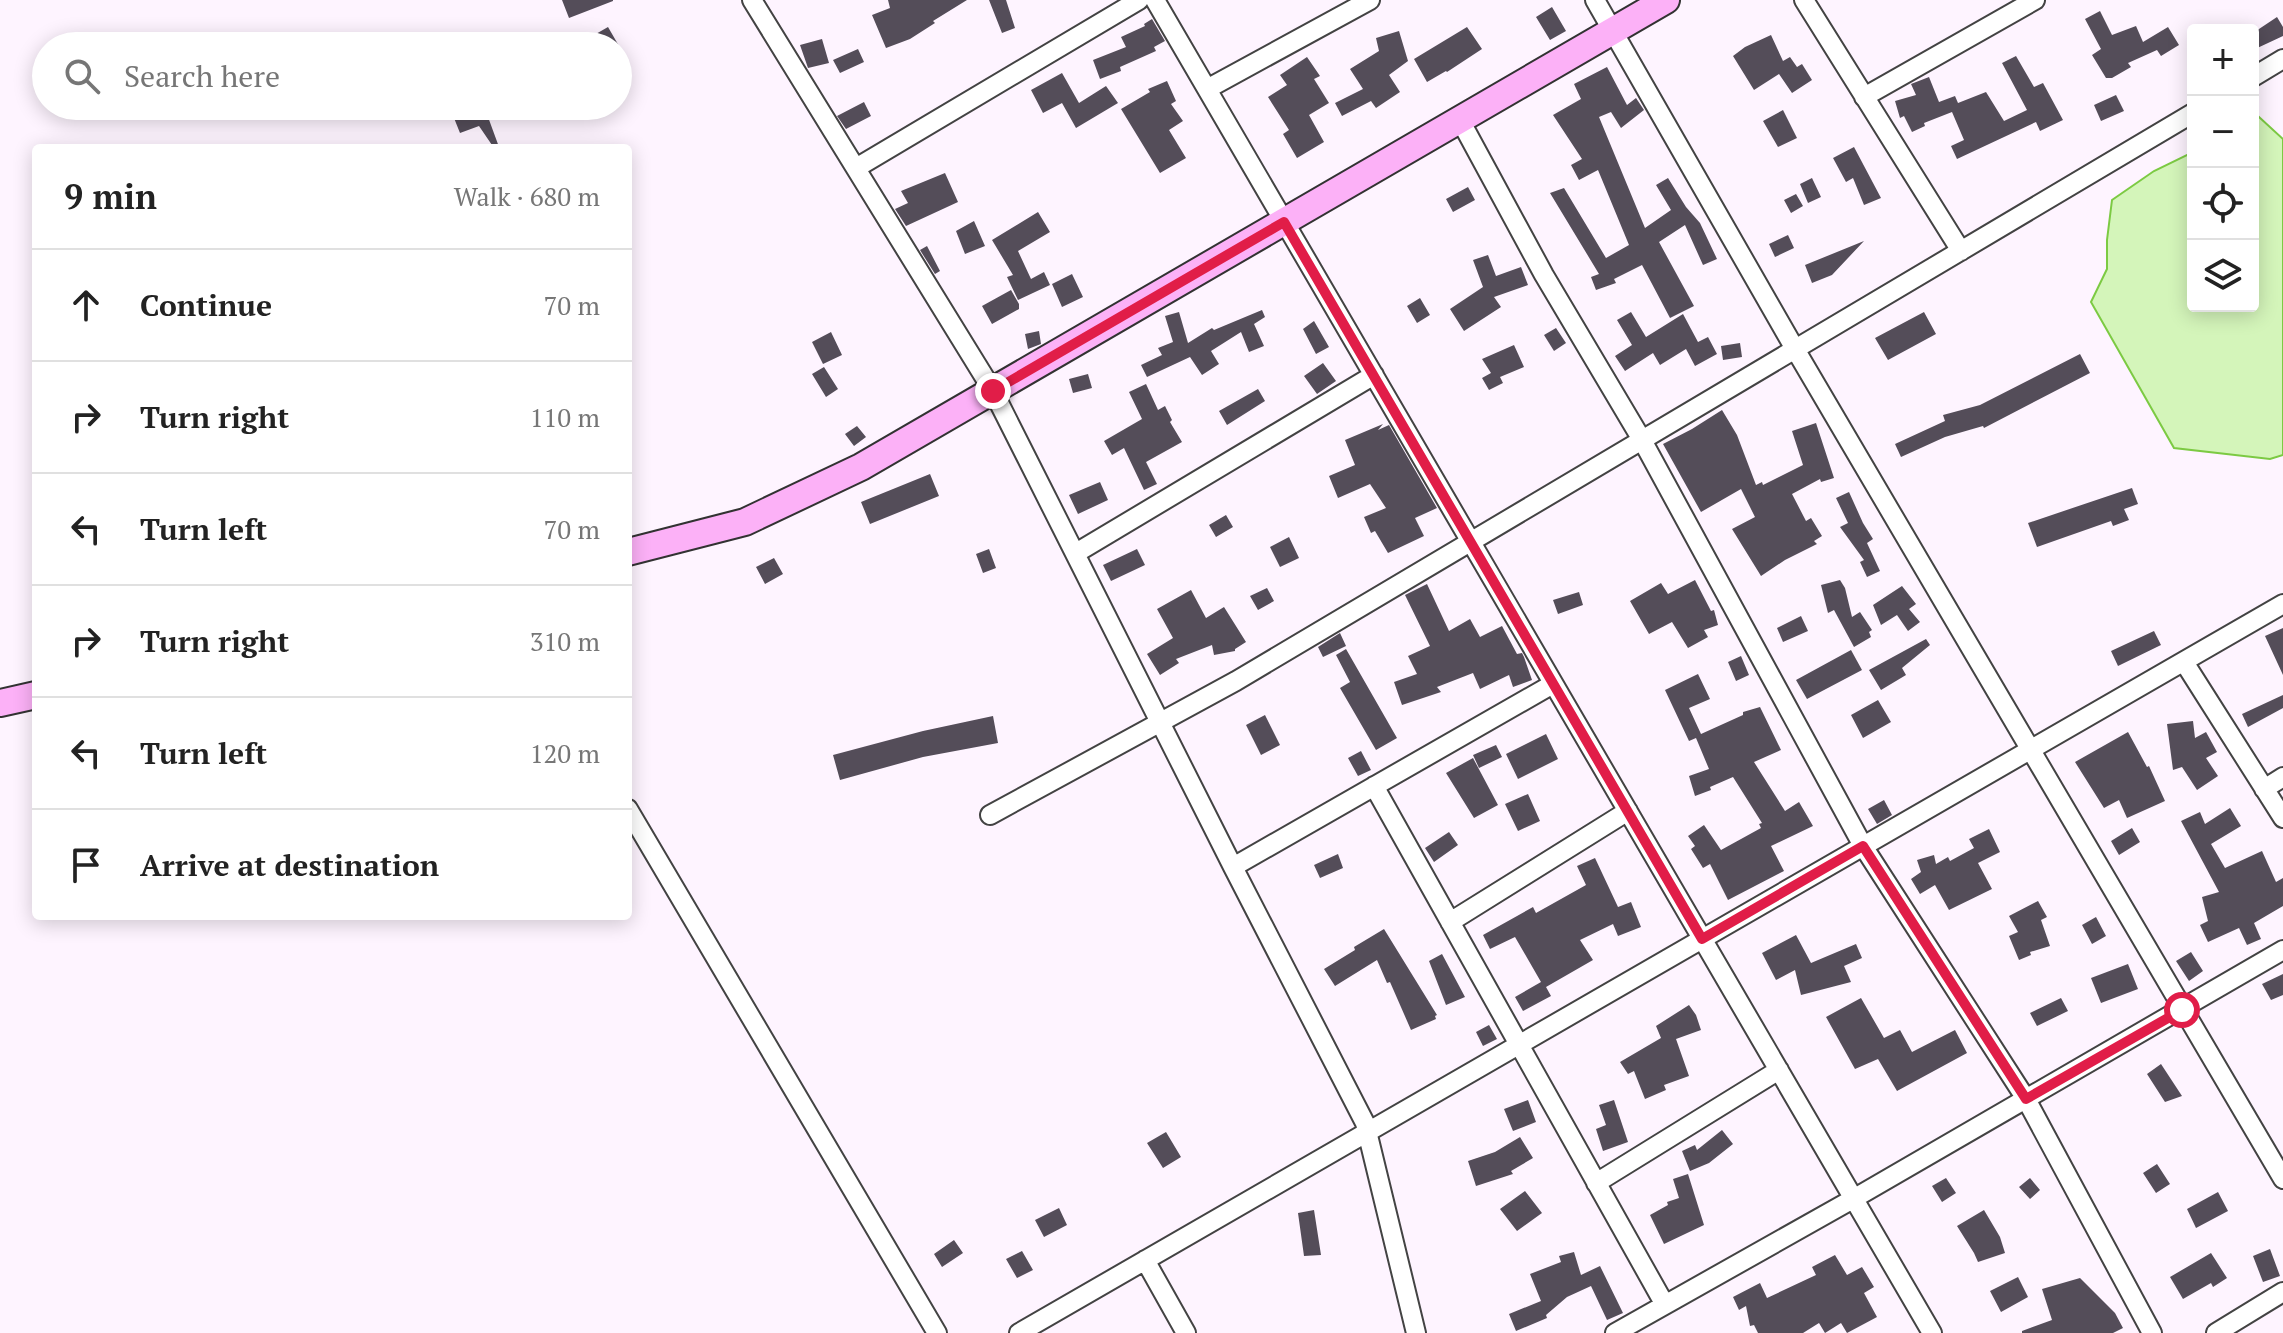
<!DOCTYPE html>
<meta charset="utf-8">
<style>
:root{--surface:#fff;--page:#f2f2f2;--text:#222;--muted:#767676;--line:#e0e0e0}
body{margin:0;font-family:"PT Serif",serif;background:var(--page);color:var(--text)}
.controls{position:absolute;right:24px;top:24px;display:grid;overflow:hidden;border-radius:8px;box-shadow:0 4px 20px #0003}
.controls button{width:72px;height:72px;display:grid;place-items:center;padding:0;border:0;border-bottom:2px solid var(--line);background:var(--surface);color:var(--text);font:40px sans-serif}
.stop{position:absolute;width:24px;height:24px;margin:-18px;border:6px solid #e11d48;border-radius:50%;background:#fff}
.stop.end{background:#e11d48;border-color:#fff;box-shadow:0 2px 8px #0008}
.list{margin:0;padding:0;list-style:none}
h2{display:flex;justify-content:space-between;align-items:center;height:104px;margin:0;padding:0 32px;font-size:34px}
h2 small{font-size:26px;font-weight:400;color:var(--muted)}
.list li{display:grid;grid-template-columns:52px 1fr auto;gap:24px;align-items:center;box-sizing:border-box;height:112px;padding:0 32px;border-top:2px solid var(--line)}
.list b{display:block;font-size:30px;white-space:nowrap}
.list em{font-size:26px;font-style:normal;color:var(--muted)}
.icon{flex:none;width:44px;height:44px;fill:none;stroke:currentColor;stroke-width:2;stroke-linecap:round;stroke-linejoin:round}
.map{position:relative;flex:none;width:2283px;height:1333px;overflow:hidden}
.search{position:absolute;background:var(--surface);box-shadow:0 4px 20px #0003;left:32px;top:32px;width:600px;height:88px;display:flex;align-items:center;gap:20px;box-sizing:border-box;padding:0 28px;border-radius:44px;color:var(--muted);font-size:30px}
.panel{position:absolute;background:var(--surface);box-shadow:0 4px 20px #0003;left:32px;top:144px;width:600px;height:776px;border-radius:8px}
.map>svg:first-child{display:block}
.water{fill:#d4f5ba;stroke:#7cca43;stroke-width:2}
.building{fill:#544d59}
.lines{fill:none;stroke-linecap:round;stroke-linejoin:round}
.street-casing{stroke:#434343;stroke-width:22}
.secondary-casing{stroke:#323232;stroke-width:30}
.street{stroke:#fff;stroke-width:18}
.secondary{stroke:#fcb1f7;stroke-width:26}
.route{stroke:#e11d48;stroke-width:10}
</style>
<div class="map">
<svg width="2283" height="1333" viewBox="0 0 2283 1333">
<rect width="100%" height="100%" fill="#fef4ff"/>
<!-- water -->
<path class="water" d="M2259 117 2283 139V455L2270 459 2174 448 2091 302 2107 269V240L2112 200 2154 171 2193 152V306H2253V120Z"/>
<!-- building -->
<path class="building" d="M562 0H613V1L569 18Z
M888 0H967L933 21 935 23 910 39 886 48 872 15 890 8Z
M989 0H1006L1015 28 1002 33Z
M1552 7 1566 31 1550 40 1536 17Z
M2100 11 2112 35 2136 26 2143 42 2168 27 2179 45 2161 56 2157 50 2128 63 2131 67 2112 78H2106L2092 55 2101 49 2085 19Z
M2277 17 2283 27V36L2253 50V33Z
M1152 19 1165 41 1154 47 1156 51 1120 67 1121 71 1100 79 1093 60 1126 47 1121 37 1145 26 1144 24Z
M608 27 619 46H575Z
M1467 27 1482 49 1447 72 1446 71 1427 82 1414 59Z
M1399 31 1408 61 1389 75 1400 92 1376 108 1371 101 1342 116 1335 103 1363 89 1350 69 1379 51 1376 38Z
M1771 35 1783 61 1790 57 1797 67 1802 64 1812 80 1792 93 1779 74 1754 90 1733 56 1745 47Z
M822 39 829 63 808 68 800 45Z
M858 49 864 62 840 73 833 60Z
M2016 56 2034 87 2043 83 2063 120 2040 131 2036 122 1957 159 1951 146 1964 140 1952 112 1924 123 1925 126 1912 132 1904 116 1900 118 1895 101 1916 95 1911 84 1929 77 1939 102 1955 96 1958 103 1986 92 2004 121 2027 110 2002 63Z
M1307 57 1320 76 1314 79 1329 103 1309 115 1324 142 1297 158 1283 134 1289 130 1268 97 1287 85 1280 75Z
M1607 67 1627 105 1636 98 1644 110 1621 128 1611 112 1599 117 1645 228 1671 210 1656 185 1668 178 1686 207 1700 223 1717 259 1703 265 1685 225 1659 242 1694 306 1670 318 1642 265 1614 279 1616 283 1596 290 1591 277 1599 274 1550 193 1564 188 1606 258 1629 245 1598 170 1579 180 1571 165 1582 159 1553 115 1581 99 1574 84Z
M1062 73 1079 103 1106 86 1118 103 1076 128 1062 103 1043 113 1031 90Z
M1167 81 1176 101 1171 104 1183 121 1169 130 1186 158 1160 173 1121 109 1150 92 1148 89Z
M2116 95 2124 111 2101 121 2094 105Z
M864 102 871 116 846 129 837 116Z
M471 106H484L499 147 494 148 479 126 460 133 452 113Z
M1783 110 1797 138 1778 147 1763 121Z
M1854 147 1881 198 1864 205 1853 178 1846 182 1833 158Z
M945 173 958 202 906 226 895 209 908 203 901 191Z
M1812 178 1821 197 1808 203 1800 184Z
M1468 187 1475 200 1453 212 1446 199Z
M1796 194 1803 206 1791 213 1784 200Z
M1038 212 1050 232 1018 251 1031 279 1044 272 1050 285 1018 300 1007 277 1013 275 992 240Z
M974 221 985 246 965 254 956 231Z
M1788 235 1794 248 1775 257 1769 244Z
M1864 241 1832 275 1812 283 1805 265Z
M927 246 940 271 935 274 920 250Z
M1488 255 1496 276 1521 267 1528 285 1494 297 1501 307 1464 331 1450 309 1483 287 1473 260Z
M1072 274 1083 297 1062 307 1052 284Z
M1011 290 1019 304V309L992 324 982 306Z
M1420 298 1430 315 1417 323 1407 306Z
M1262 310 1265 317 1254 324 1264 346 1249 352 1241 332 1211 351 1219 364 1202 375 1190 357 1147 377 1141 365 1162 355 1158 348 1173 342 1165 316 1179 312 1188 343 1212 328 1214 330Z
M1631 312 1646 337 1683 314 1698 342 1708 337 1717 354 1695 366 1686 349 1660 365 1653 353 1625 371 1615 356 1632 345 1617 320Z
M1924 312 1936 334 1888 360 1875 338Z
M1314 321 1329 347 1316 354 1303 329Z
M1556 328 1566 343 1554 351 1544 335Z
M1039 331 1041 344 1028 349 1025 334Z
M831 332 842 355 823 364 812 342Z
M1740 343 1742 357 1723 360 1721 346Z
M1514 345 1524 367 1500 377 1503 383 1489 390 1482 378 1491 373 1482 359Z
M2080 354 2090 373 1984 428 1983 426 1945 437 1901 457 1895 444 1945 421 1943 415 1980 405Z
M1323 363 1336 381 1317 394 1304 376Z
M824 367 838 389 826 397 812 374Z
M1088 374 1092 388 1073 393 1069 379Z
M1146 384 1158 410 1165 406 1172 420 1170 422 1182 442 1146 462 1157 484 1144 490 1124 448 1112 455 1104 441 1142 419 1129 392Z
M1258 389 1265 401 1227 425 1219 411Z
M1722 410 1737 435 1756 485 1762 482 1763 485 1803 465 1792 431 1816 423 1834 478 1821 482 1820 479 1792 494 1806 521 1811 518 1822 536 1814 541 1817 544 1785 560 1761 576 1732 529 1755 517 1741 489 1701 512 1663 444 1692 429Z
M1383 424 1378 430 1389 425 1437 508 1415 518 1424 536 1388 553 1375 531 1371 533 1364 517 1386 508 1370 484 1338 498 1329 476 1355 465 1345 440Z
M857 426 866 437 854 446 845 434Z
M930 474 939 496 870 524 861 502Z
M1100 482 1108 500 1078 514 1069 495Z
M2132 488 2138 504 2124 509 2129 520 2113 526 2111 521 2037 547 2028 523Z
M1849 492 1863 523 1873 539 1867 543 1880 571 1867 577 1860 562 1864 560 1840 527 1848 523 1836 498Z
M1226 515 1233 527 1216 537 1209 525Z
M1289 537 1299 558 1280 567 1270 547Z
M989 549 996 568 983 573 976 554Z
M1137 549 1145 565 1111 581 1103 565Z
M774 558 783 574 765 584 756 567Z
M1695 580 1711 611 1714 610 1718 625 1704 630 1708 637 1688 648 1672 622 1649 634 1630 601 1661 583 1668 594Z
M1840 580 1845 588 1852 617 1860 612 1872 630 1869 632 1871 637 1854 647 1834 610 1828 613 1821 585Z
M1427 584 1449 631 1470 619 1480 637 1502 626 1517 654 1522 653 1524 657 1532 680 1513 687 1509 675 1480 689 1473 673 1437 687 1441 692 1402 705 1394 682 1417 674 1408 656 1430 646 1405 595Z
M1902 586 1916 604 1909 609 1920 622 1908 631 1897 615 1881 625 1873 605Z
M1267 588 1274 601 1258 610 1250 596Z
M1191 590 1206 618 1224 607 1246 642 1235 649V651L1214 655 1212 645 1176 659 1179 663 1160 675 1147 654 1173 638 1157 609Z
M1579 592 1583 605 1558 614 1553 600Z
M1801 616 1808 631 1783 642 1777 628Z
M2283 628V675L2265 636Z
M2154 631 2161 645 2118 666 2111 651Z
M1340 633 1346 646 1323 657 1318 647Z
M1926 639 1930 645 1902 668 1906 675 1881 690 1869 670Z
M1346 649 1397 738 1376 750 1340 688 1350 682 1336 655Z
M1851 650 1862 670 1807 699 1796 680Z
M1741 656 1749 675 1736 681 1728 662Z
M1698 674 1710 699 1689 708 1701 734 1743 715V712L1760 707 1781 750 1754 762 1785 811 1799 802 1813 826 1771 846 1784 871 1728 900 1710 864 1703 868 1691 849 1695 846 1688 836 1704 825 1721 850 1761 828 1759 824 1762 823 1733 777 1710 787 1711 790 1695 796 1689 776 1709 769 1696 738 1689 741 1665 690Z
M2283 695V708L2248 727 2242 714Z
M1878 700 1891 722 1863 738 1851 715Z
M1265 715 1280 745 1261 755 1246 725Z
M993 716 998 743 923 757 840 780 833 755 923 731Z
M2193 721 2195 738 2206 732 2217 752 2206 758 2218 776 2197 790 2182 767 2173 770 2167 724Z
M2128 732 2147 767 2149 766 2165 801 2127 818 2119 800 2104 808 2075 762Z
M1546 734 1558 759 1518 779 1506 754Z
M1496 745 1502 757 1479 768 1473 755Z
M1361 751 1371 770 1358 776 1348 758Z
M1473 758 1498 805 1474 818 1446 773Z
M1528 794 1540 821 1518 831 1505 804Z
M1884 800 1892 815 1877 824 1868 809Z
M2230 808 2241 826 2211 844 2225 868 2262 851 2276 882 2283 878V906L2254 923 2261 939 2247 945 2239 928 2208 942 2200 925 2208 921 2202 897 2219 892 2181 821 2200 812 2205 824Z
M2132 828 2140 842 2119 855 2111 841Z
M1989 829 2000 852 1978 863 1992 889 1949 910 1935 885 1920 894 1911 879 1921 872 1917 860 1934 855 1936 864 1948 857 1950 861 1974 848 1969 839Z
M1449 832 1458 845 1434 862 1425 848Z
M1338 854 1343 868 1320 878 1314 865Z
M1595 858 1618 907 1631 902 1641 927 1618 936 1613 924 1580 940 1593 960 1546 987 1551 996 1523 1011 1515 997 1541 982 1515 937 1490 949 1483 935 1533 907 1536 913 1586 885 1577 866Z
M2038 901 2047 917 2041 920 2050 946 2030 952 2031 955 2019 960 2009 936 2018 932 2009 916Z
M2096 917 2106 936 2092 944 2082 925Z
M1384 929 1437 1015 1435 1016 1436 1019 1411 1030 1390 982 1387 983 1377 960 1335 986 1324 969 1355 950 1354 947Z
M1796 935 1811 963 1856 944 1862 958 1844 966 1851 982 1801 995 1795 970 1776 980 1762 953Z
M2191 952 2203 971 2189 981 2176 961Z
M1442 954 1465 997 1446 1005 1429 961Z
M2128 964 2138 989 2101 1003 2091 978Z
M2283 974V995L2271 1000 2262 984Z
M1861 998 1884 1038 1900 1030 1912 1052 1955 1030 1967 1053 1897 1091 1878 1059 1855 1069 1826 1017Z
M2061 998 2068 1011 2037 1026 2030 1013Z
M1689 1005 1696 1015 1701 1030 1676 1039 1689 1076 1664 1085 1666 1090 1645 1099 1634 1071 1628 1074 1620 1062 1661 1038 1656 1026Z
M1489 1025 1497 1039 1483 1046 1476 1032Z
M2161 1064 2182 1096 2165 1102 2147 1074Z
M1528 1100 1536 1122 1513 1131 1504 1109Z
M1614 1100 1628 1142 1603 1151 1596 1129 1606 1125 1599 1105Z
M1722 1130 1733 1144 1709 1163 1690 1171 1682 1151 1695 1145 1697 1150Z
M1166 1132 1181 1157 1163 1168 1147 1143Z
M1520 1137 1533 1158 1511 1171 1513 1174 1476 1186 1468 1161 1495 1152Z
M2157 1164 2170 1184 2156 1193 2143 1173Z
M1688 1174 1704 1225 1664 1244 1650 1215 1668 1205 1667 1202 1679 1198 1673 1179Z
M1946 1178 1956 1193 1942 1202 1932 1186Z
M2030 1178 2040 1190 2030 1199 2019 1187Z
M1525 1191 1542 1213 1517 1231 1500 1209Z
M2218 1192 2228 1211 2196 1228 2187 1209Z
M1059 1208 1067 1225 1044 1237 1035 1220Z
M1314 1210 1321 1255 1304 1256 1298 1213Z
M1984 1210 2000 1237 2005 1253 1978 1262 1974 1253 1957 1226Z
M954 1240 963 1253 942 1267 934 1254Z
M2270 1249 2280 1276 2263 1282 2253 1256Z
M1022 1251 1033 1270 1017 1278 1006 1259Z
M1574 1252 1581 1275 1600 1266 1623 1313 1607 1320 1591 1286 1567 1297 1546 1315 1547 1318 1516 1331 1509 1314 1541 1301 1530 1274 1561 1262 1559 1256Z
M2211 1253 2227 1278 2213 1287 2211 1283 2183 1299 2170 1277Z
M1835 1255 1847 1275 1862 1267 1874 1287 1864 1293 1877 1317 1847 1333 1841 1323 1825 1333 1819 1323 1803 1333H1758L1754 1325 1750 1326 1746 1306 1739 1310 1733 1297 1760 1283 1767 1298 1816 1275 1812 1267Z
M2018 1277 2028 1297 2001 1312 1990 1291Z
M2080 1278 2115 1313 2123 1328 2113 1333H2022V1331L2052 1320 2042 1289Z"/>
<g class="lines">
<!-- street casing -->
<g class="street-casing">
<path id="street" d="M752 0 993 391 1233 867 1365 1123 1416 1333
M1155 0 1932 1333
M1595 0 1795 349 2283 1179
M1804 0 1961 251
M2253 77 2283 59
M1207 89 1370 0
M1864 97 2035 0
M1460 120 1544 275 1642 440 1863 846 2026 1099 2152 1333
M856 168 1139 0
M1076 553 1374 375
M2184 662 2283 818
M1374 786 1665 1305
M2264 789 2283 777
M628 809 937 1333
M990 815 1236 681 2193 113
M1233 867 1553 684
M1450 922 1628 811
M1596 1183 1779 1070
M1145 1260 1186 1333
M1019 1333 2283 604
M1615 1333 1853 1199 2283 950
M2216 1333 2283 1292"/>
</g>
<!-- secondary casing -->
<g class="secondary-casing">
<path id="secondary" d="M628 552 745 522 861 467 1666 0
M0 703 36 695"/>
</g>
<!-- street -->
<use href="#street" class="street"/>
<!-- secondary -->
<use href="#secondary" class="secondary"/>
</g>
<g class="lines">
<!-- route -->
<path class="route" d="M993 391 1284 222 1702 939 1863 846 2026 1099 2182 1010"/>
</g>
</svg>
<div class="controls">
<button>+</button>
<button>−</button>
<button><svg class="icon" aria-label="locate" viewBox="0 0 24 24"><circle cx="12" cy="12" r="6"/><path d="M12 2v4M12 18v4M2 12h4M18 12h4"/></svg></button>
<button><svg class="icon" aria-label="layers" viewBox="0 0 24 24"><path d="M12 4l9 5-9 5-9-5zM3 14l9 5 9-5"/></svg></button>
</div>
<div class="stop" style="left:2182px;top:1010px"></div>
<div class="stop end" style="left:993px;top:391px"></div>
<div class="search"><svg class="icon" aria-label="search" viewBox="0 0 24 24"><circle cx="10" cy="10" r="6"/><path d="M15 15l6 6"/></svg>Search here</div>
<section class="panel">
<h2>9 min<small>Walk · 680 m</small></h2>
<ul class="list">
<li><svg class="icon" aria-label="ahead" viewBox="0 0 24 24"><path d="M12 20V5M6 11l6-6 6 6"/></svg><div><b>Continue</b></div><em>70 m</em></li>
<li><svg class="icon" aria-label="right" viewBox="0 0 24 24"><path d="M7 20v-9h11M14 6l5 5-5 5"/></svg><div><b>Turn right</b></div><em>110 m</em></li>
<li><svg class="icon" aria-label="left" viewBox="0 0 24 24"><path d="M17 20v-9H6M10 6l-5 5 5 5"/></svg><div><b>Turn left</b></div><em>70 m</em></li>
<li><svg class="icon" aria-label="right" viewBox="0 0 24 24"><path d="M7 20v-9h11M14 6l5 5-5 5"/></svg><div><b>Turn right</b></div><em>310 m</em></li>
<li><svg class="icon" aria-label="left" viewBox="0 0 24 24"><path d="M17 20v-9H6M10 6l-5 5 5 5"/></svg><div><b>Turn left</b></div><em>120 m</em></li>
<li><svg class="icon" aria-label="arrive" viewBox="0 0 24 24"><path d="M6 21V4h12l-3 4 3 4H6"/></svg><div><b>Arrive at destination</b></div></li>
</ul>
</section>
</div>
